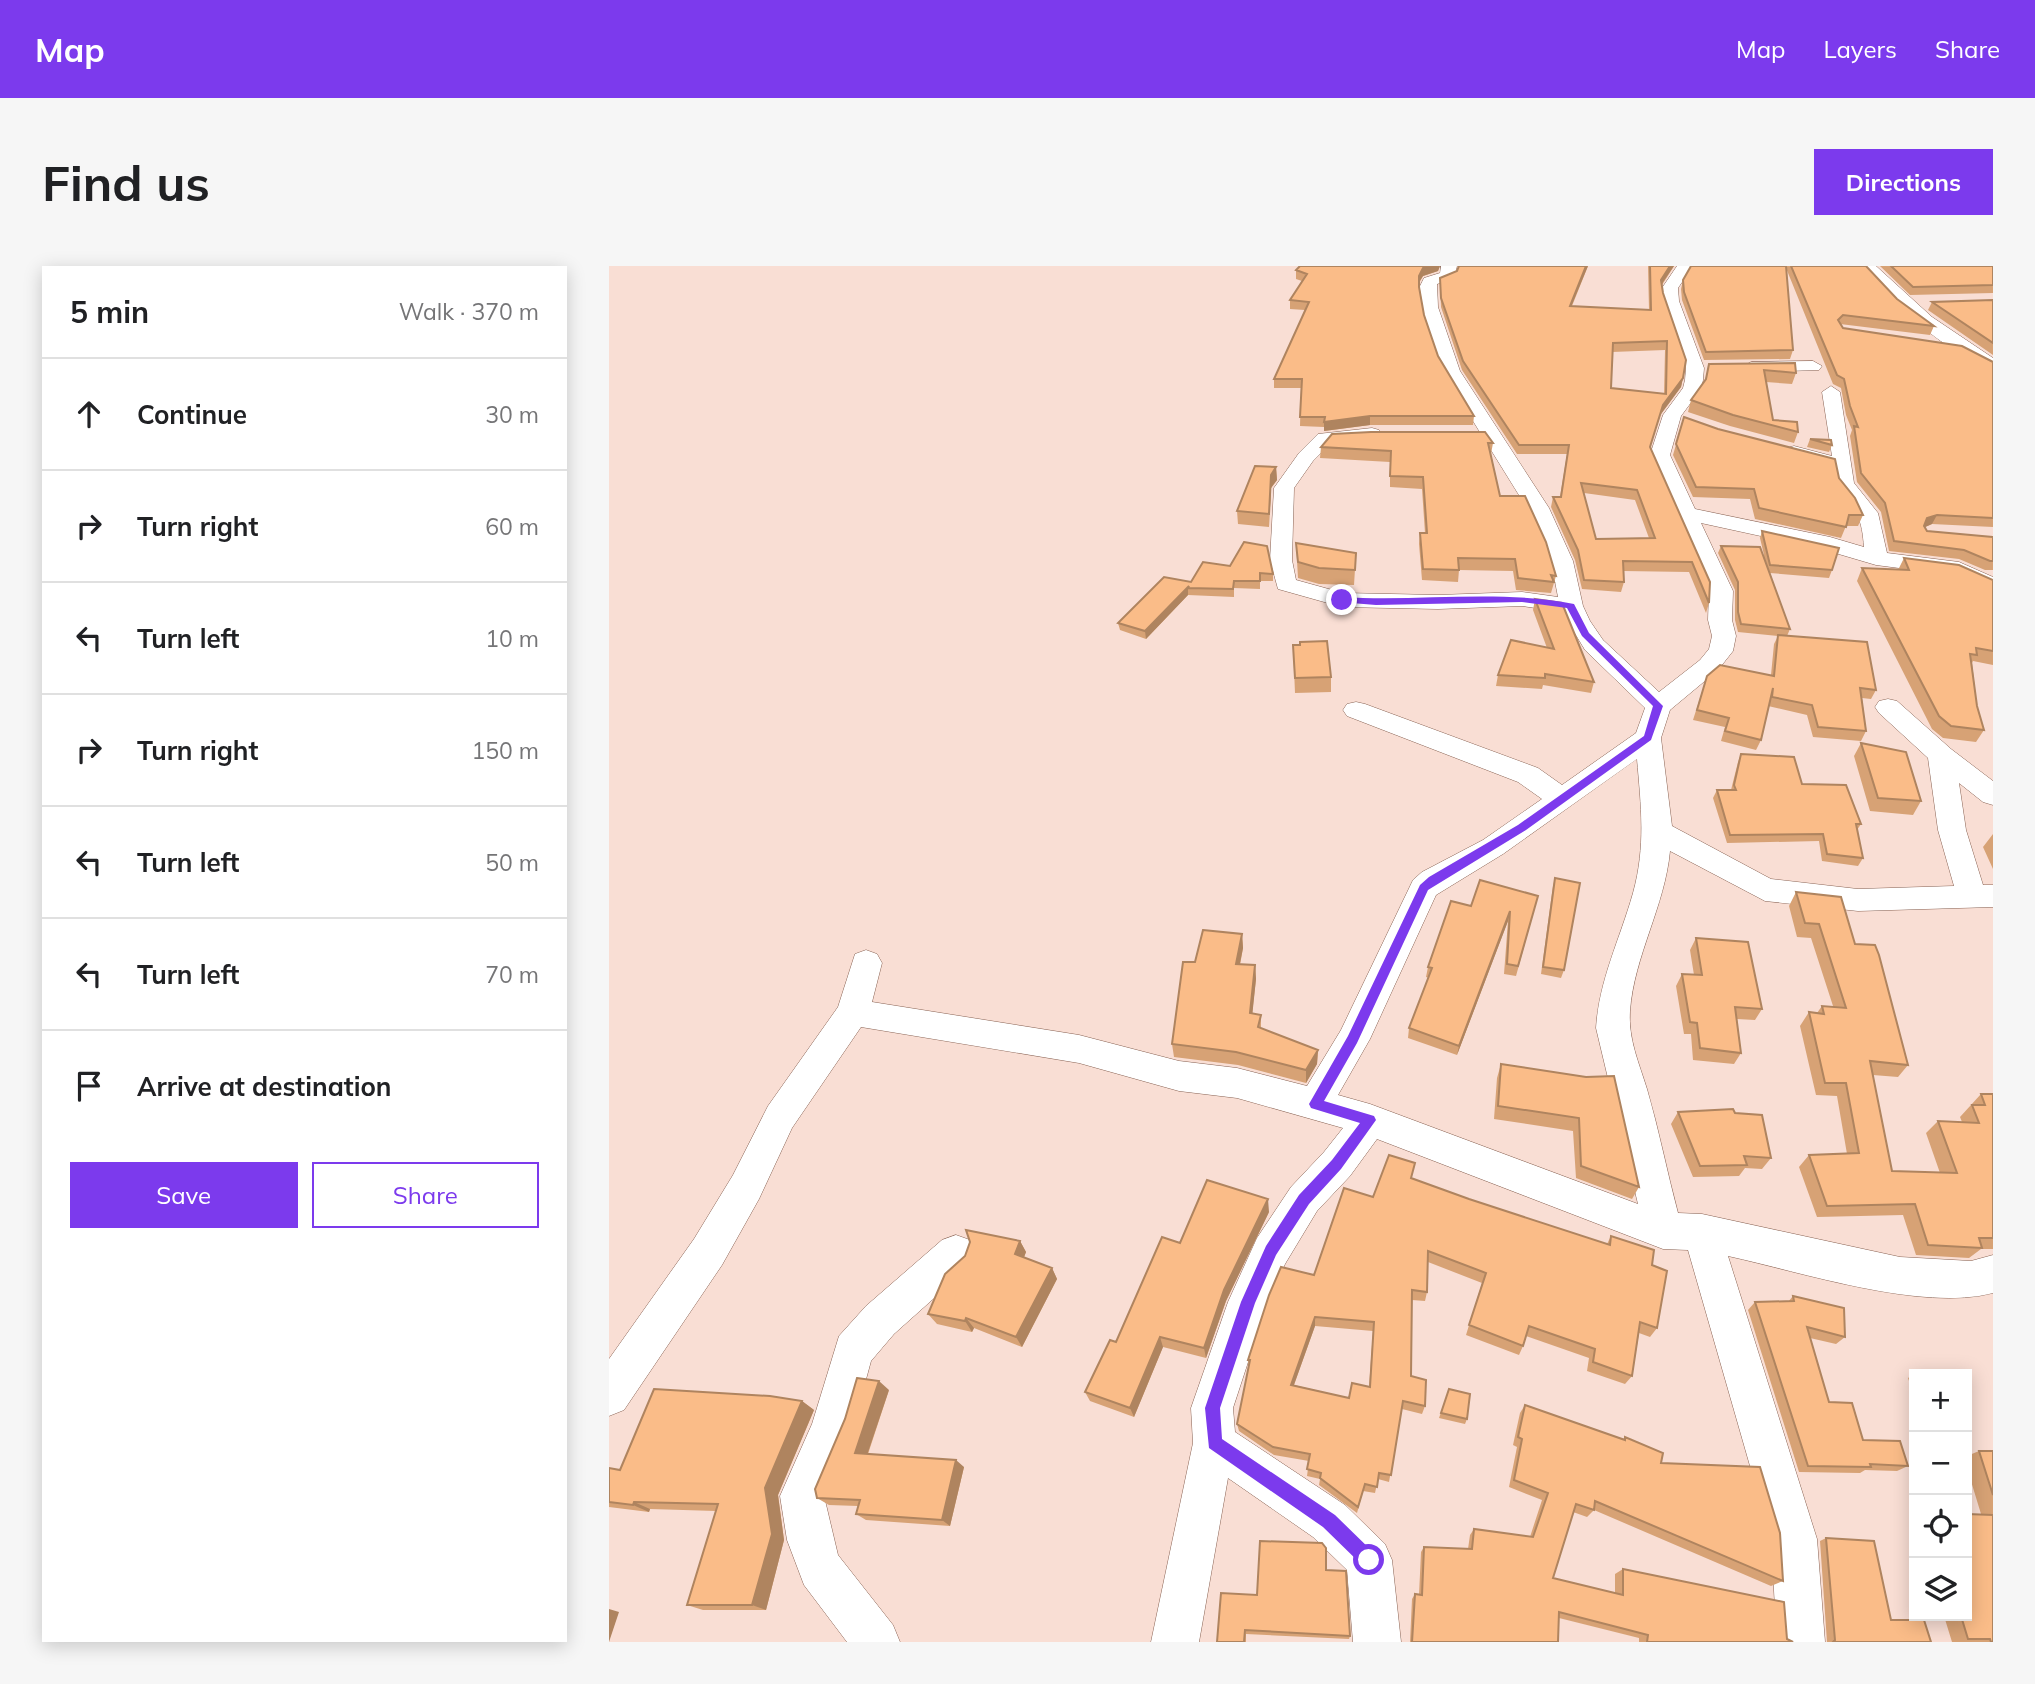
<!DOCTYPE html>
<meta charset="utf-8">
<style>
:root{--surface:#fff;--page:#f6f6f6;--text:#202124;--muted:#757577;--line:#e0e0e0;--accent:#7c3aed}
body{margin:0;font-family:Mulish,sans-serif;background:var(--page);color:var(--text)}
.controls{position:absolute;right:21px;bottom:21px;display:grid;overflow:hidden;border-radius:0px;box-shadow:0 4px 18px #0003}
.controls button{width:63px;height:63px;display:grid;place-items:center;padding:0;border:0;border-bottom:2px solid var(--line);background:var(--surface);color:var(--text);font:35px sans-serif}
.stop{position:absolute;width:21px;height:21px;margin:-16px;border:5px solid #7c3aed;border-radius:50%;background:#fff}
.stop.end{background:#7c3aed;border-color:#fff;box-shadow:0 2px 7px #0008}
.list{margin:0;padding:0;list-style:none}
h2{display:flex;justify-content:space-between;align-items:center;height:91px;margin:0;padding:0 28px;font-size:30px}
h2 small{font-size:23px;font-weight:400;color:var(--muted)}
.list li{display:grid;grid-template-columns:46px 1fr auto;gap:21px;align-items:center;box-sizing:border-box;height:112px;padding:0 28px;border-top:2px solid var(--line)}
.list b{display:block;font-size:26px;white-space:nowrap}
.list em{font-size:23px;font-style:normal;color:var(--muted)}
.actions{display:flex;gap:14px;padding:21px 28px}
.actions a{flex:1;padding:16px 0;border:2px solid var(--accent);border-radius:0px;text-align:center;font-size:24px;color:var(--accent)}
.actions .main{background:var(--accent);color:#fff}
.icon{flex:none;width:38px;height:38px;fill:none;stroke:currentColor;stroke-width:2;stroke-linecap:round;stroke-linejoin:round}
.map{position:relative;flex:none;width:1384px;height:1376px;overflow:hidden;border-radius:0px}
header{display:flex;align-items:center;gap:42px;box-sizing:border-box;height:98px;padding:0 35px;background:var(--accent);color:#fff}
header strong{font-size:33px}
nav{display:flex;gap:38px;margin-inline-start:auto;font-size:24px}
.intro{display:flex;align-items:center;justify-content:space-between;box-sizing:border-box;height:168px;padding:0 42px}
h1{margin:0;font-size:49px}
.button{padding:18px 32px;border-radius:0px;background:var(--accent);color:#fff;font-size:24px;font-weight:700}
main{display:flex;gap:42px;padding:0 42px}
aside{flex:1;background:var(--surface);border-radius:0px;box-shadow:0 4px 18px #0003}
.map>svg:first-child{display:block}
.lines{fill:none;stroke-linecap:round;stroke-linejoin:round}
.street-casing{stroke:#886253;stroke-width:1}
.street{fill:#fff;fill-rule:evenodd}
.wall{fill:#d7a275;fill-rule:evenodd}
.shaded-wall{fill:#af845f}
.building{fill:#fabc88;stroke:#af845f;stroke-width:2;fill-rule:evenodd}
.route{fill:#7c3aed}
</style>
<header>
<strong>Map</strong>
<nav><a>Map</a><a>Layers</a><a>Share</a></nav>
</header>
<div class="intro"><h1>Find us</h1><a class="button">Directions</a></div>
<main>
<aside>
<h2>5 min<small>Walk · 370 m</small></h2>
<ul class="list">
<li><svg class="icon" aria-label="ahead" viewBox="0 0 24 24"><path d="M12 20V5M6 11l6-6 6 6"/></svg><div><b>Continue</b></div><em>30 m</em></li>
<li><svg class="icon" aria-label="right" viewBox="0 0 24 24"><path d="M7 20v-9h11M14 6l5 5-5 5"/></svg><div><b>Turn right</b></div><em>60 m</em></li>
<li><svg class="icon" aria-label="left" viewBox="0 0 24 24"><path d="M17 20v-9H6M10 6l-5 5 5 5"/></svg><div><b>Turn left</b></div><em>10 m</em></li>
<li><svg class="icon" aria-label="right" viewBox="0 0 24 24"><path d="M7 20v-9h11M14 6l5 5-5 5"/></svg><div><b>Turn right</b></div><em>150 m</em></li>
<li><svg class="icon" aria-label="left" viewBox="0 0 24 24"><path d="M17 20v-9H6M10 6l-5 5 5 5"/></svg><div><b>Turn left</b></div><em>50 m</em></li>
<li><svg class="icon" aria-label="left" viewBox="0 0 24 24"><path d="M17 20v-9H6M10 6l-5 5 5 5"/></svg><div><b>Turn left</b></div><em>70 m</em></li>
<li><svg class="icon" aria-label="arrive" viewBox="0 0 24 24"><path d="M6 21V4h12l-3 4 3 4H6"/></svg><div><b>Arrive at destination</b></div></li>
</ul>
<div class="actions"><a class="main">Save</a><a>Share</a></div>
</aside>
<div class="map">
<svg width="1384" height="1376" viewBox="0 0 1384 1376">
<rect width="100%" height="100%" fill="#f9ded4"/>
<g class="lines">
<!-- street casing -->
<g class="street-casing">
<path id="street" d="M832 0H848L845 13 828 18 829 41 851 105 940 242 964 295 974 340 981 355 994 374 1050 426 1091 394 1100 383 1103 370 1099 354 1100 325 1041 189 1054 149 1074 122 1076 114 1077 102 1054 35 1053 22 1068 0H1084L1069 22 1070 35 1095 102 1094 114 1092 123 1072 150 1061 189 1086 243 1221 271 1255 281C1254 270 1253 257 1247 247 1238 229 1222 226 1224 202L1178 190 1175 186 1178 182 1185 180 1223 190 1213 126 1222 120 1231 126 1245 217 1269 247 1278 287 1350 296 1384 311V327L1344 309 1267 299 1216 284 1092 257 1124 325 1123 354 1127 370 1124 385 1109 404 1061 444 1052 472 1063 560 1162 613 1249 623 1345 620 1329 564 1319 492 1270 447 1266 441 1270 435 1279 433 1288 435 1342 483 1384 515V539L1374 536 1350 517 1357 564 1374 619H1384V641L1249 645 1156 635 1061 585C1056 640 1025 690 1021 745 1019 773 1030 797 1038 823 1050 864 1058 906 1069 947L1093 948 1291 991 1362 995 1384 989V1027C1314 1046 1192 1006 1119 990L1208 1273 1216 1376H1168L1162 1273 1079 984 1054 983 768 873 741 910 708 945 676 998 658 1038 624 1142 626 1166 736 1239 776 1278 783 1294 792 1376H744L738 1304 704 1271 619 1212 590 1376H542L584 1177 582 1142 619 1036 648 972 682 921 715 886 734 862 628 832 570 825 470 797 252 761 183 862 150 933 113 999 15 1144 0 1150V1093L85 973 124 909 159 840 229 741 246 688 257 684 268 688 273 697 263 736 470 769 570 795 628 802 698 820 732 764 804 614 813 606 874 574 933 533 909 516 738 450 734 444 738 438 747 436 756 438 929 502 953 519 1027 467 1036 442 976 384 953 346 913 340 829 343 733 341 669 323 661 294 665 222 690 187 709 168 763 162 770 164 773 168 770 172 722 177 704 195 685 222 683 294 687 314 734 327 829 329 913 326 949 331 942 295 918 242 833 105 813 41 810 22 815 12 831 7ZM1028 493C1032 540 1037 580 1024 627 1011 673 990 714 987 762L1029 938 761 838 729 829 761 773 827 629 894 588Z
M1250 0H1267L1323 51 1384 92V104C1348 95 1273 30 1250 0Z
M1204 95 1213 100 1210 104 1142 106 1133 101 1142 96Z
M347 969 361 974 366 987 361 1000 285 1068 262 1095 244 1161 215 1230 229 1289 284 1359 291 1376H238L195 1319 178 1274 171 1230 203 1158 230 1070 257 1040 333 974Z"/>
</g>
<!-- street -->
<use href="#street" class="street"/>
</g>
<!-- wall -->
<path class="wall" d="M691 0H831L829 5 814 10 810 17 815 49 829 90 865 150 864 159H761L715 165V161L691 160 692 122H665V113L696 44 681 43V34L693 15 687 13V4Z
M850 0H979L963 40 1040 44 1039 0H1065L1053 19 1054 27 1074 112 1072 121 1052 148 1041 181 1100 337 1097 347 1080 306 1014 305 1015 316 1012 326 973 323 966 294 942 241 944 231H951L958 188H908L853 104 832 41 831 20V12L848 5ZM1056 84 1055 128 1002 122 1003 86ZM975 227 1026 234 1040 272 987 273Z
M1082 0H1257L1288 33 1325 60 1321 69 1231 58 1234 62 1384 96V261L1323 258 1316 261 1318 265 1384 271V304H1376L1350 293 1280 285 1272 246 1248 216 1241 170 1243 164 1237 149 1232 122 1224 118 1177 2 1184 84 1181 93 1095 94 1073 34 1072 23 1074 14Z
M1271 0H1384V27L1301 29Z
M1384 34V89L1319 44 1323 36Z
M1100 98 1187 107 1183 118 1157 116 1164 154 1189 166 1185 177 1121 160 1079 146 1082 134 1096 115Z
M1075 151 1230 212 1254 249 1249 260H1237L1232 272 1146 253 1141 233 1084 231 1064 189Z
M1201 173 1223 179 1220 186 1198 181Z
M884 177 882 188 891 230 947 310 942 327 907 324 904 305 850 304 849 316 813 314 810 278 811 267H816L813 223 781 221V196L711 192 712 181Z
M667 201 668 214 662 222 660 261 629 258 628 245Z
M1153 265 1223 304 1220 312 1161 307 1181 363 1178 370 1267 424 1262 433 1253 432 1257 465 1252 475 1204 471 1198 449 1159 440 1152 474 1147 484 1112 475 1116 461 1084 454 1098 410 1162 409 1165 378 1169 370 1129 366 1126 354V324L1109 287 1112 280 1155 289 1151 272Z
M687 277 747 287 745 319 710 318 689 312Z
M1295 292 1384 314V399L1364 395 1363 397 1368 440 1375 464 1367 476 1334 472 1323 463 1248 315 1253 302 1289 304Z
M594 296 664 308V315H651V323L625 322V331L579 329 537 373 511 364 509 357 582 316Z
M926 333 985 416 982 427 934 419 933 423 887 420 889 409 938 382 924 344Z
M684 379 722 411V426L686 427Z
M1252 477 1312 535 1304 549 1261 545 1245 490Z
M1132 488 1193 518 1252 558 1248 564 1254 592 1249 600 1213 595 1210 575 1118 577 1104 532 1108 524H1122L1129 496Z
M1384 568V603L1374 581Z
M946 612 955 704 952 712 932 708 944 620Z
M1187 626 1246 678 1299 799 1289 811 1264 809 1283 905 1331 907 1317 867 1329 855 1353 856 1351 851 1372 828H1384V983H1372L1360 992 1307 989 1294 949 1208 951 1190 901 1200 889 1238 888 1228 830 1207 829 1191 760 1200 746 1208 747 1213 740H1224L1202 672 1188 671 1180 640Z
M929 630 907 710 895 708 899 655 848 789 799 772 800 762 820 712 817 711 819 701 862 640Z
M633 668 634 682 631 699H646L647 713 643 748 652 749V762L709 784 708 798 697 817 629 799 565 791 563 778 586 696Z
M1087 672 1153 743 1146 754 1128 753 1132 787 1125 798 1084 794 1082 768H1075L1067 720 1073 708 1085 709 1081 684Z
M892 798 977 811 1030 921 1023 933 967 912 964 865 885 853 888 812Z
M1069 846 1126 847 1162 892 1153 903 1136 902 1130 910 1084 911 1062 858Z
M803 912 860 933 998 978 1002 970 1043 999 1048 1062 1041 1071 1030 1067 1023 1110 1016 1118 978 1105 980 1092 917 1070 914 1080 910 1089 857 1069 873 1017 819 996 818 1026 816 1035 803 1034 802 1110 816 1140 813 1148 793 1143 780 1216 769 1213 766 1227 754 1225 748 1247 710 1219 711 1213 698 1210 700 1195 665 1189 630 1165 628 1158 640 1102 639 1094 705 1009 764 931ZM706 1060 764 1065 760 1121 740 1132 685 1119Z
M660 946 617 1035 597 1092 554 1081 525 1151 481 1135 476 1126 571 977Z
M411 975 417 986 415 991 443 1002 448 1013 413 1081 365 1062 363 1066 328 1058 319 1048Z
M1184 1030 1236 1071 1227 1078 1201 1072 1220 1136 1254 1174 1299 1200 1288 1205 1256 1204 1251 1207 1190 1206 1139 1044 1146 1036H1179Z
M1306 1107 1333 1108H1305V1130L1299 1112Z
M840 1123 858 1153 856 1158 830 1152Z
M280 1124 259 1188 355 1201 341 1260 257 1254 247 1248 249 1240 220 1239 208 1232Z
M193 1135 205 1144 169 1229 175 1274 157 1344H94L78 1339 107 1245 41 1243 40 1246 0 1241V1202L11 1204Z
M916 1139 1014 1173 1016 1171 1052 1197 1174 1315 1162 1320 985 1244 978 1251 964 1246 944 1312 1006 1327V1308L1014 1303 1184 1376H1030V1372L950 1352 949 1376H801L803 1333 806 1328 810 1329 812 1286 815 1281 859 1283 861 1269 865 1263 921 1271 933 1234 900 1221 908 1181 904 1179 911 1147Z
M1370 1185H1384V1376H1343L1335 1350H1358L1372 1248 1358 1202V1190Z
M1217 1272 1282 1354 1322 1376H1218L1211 1275Z
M717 1304 741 1370 740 1373 637 1368V1376H608L648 1329Z"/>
<!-- shaded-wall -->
<path class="shaded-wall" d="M819 0H831L829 5 814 10 809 18 810 10 814 2Z
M977 0H979L959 48 961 40Z
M1061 0H1065L1050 22 1052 14Z
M1074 112 1072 121 1052 148 1054 139Z
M761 150V159L715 165V156Z
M667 201 668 214 662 222 660 261 662 209Z
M1328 249 1323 258 1314 262 1318 252Z
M580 320 579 322V329L537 373 536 365Z
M901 645 899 655 848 789 850 780Z
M633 668 634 682 628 712 627 698Z
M646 699 647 713 642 761 641 747Z
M709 784 708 798 697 817V804Z
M659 933 660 946 617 1035 597 1092 595 1082 615 1024Z
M411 975 417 986 412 999 406 988Z
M443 1002 448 1013 413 1081 407 1071Z
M706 1051V1060L682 1127V1119Z
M357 1052 365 1062 363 1066 356 1055Z
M551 1071 554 1081 525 1151 521 1142Z
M270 1115 280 1124 256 1195 246 1187Z
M193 1135 205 1144 169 1229 175 1274 157 1344 143 1339 156 1222Z
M347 1194 355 1201 341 1260 333 1254Z
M25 1236 41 1243 40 1246 24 1239Z
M0 1343 10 1346 0 1376Z"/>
<!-- building -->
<path class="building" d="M691 0H819L814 2 810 10V21L815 49 829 90 865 150H761L715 156 716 151H691L693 113H665L700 36 681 34 698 8 687 4Z
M850 0H977L961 40 1042 44 1041 0H1061L1052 14 1054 27 1077 94 1074 112 1054 139 1041 181 1101 316 1100 337 1083 296 1014 295 1015 316 975 314 969 284 944 231H952L960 179H910L854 95 832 32 831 12 848 5ZM1058 75 1057 128 1002 122 1004 77ZM972 217 1028 224 1046 272 987 273Z
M1082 0H1177L1184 84 1097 86 1075 26 1074 14Z
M1182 0H1257L1288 33 1325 60 1234 49 1229 54 1234 62 1353 80 1384 96V252L1328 249 1318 252 1315 260 1318 265 1384 271V295H1381L1355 284 1285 275 1276 237 1252 207 1245 160 1249 161 1241 140 1235 113 1228 109Z
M1282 0H1384V19L1304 21Z
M1384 34V77L1323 36Z
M1186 97 1187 107 1155 104 1164 154 1188 156 1189 166 1124 149 1082 134 1097 113 1100 98Z
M1075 151 1109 163 1226 193 1230 212 1246 232 1254 249H1240L1237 261 1150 242 1145 223 1087 221 1067 178Z
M762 166H876L884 177H879L891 230H916L937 276 947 310 942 309 945 316 909 312 906 293 849 292 850 304 814 303 811 267H818L814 211 781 210 782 185 712 181 723 168Z
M1201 173 1222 174 1223 179Z
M646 200 667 201 662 209 660 248 628 245Z
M1153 265 1230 282 1223 304 1161 299Z
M635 276 658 280 664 308 651 307V315H625L624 323 579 322 580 320 536 365 509 357 555 311 582 316 594 296 621 300Z
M687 277 747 287 746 304 710 302 689 296Z
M1112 280 1151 281 1181 363 1132 358 1129 346V316Z
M1295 292 1350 299 1384 314V385L1367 382 1368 389 1361 388 1368 440 1375 464 1342 460 1330 450 1253 302 1300 304Z
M926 333 953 337 985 416 936 408V412L889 409 902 374 945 383Z
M1169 369 1258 376 1267 424 1251 422 1257 465 1209 461 1203 439 1163 431 1164 422 1152 474 1116 465 1120 452 1088 444 1098 410 1111 399 1165 410Z
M718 375 722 411 686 412 684 379H691V376Z
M1252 477 1297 486 1312 535 1269 532Z
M1132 488 1185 491 1193 518 1237 519 1252 558H1247L1254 592 1218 588 1214 568 1121 569 1108 524H1127L1125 519Z
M946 612 971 617 955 704 934 701Z
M871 614 929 630 909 700 898 698 901 645 850 780 800 762 823 702 819 701 842 635 862 640Z
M1187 626 1232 631 1246 678 1266 679 1270 689 1299 799 1261 795 1283 905 1348 907 1329 855 1370 857 1363 839H1376L1372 828H1384V972H1370L1373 982 1319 979 1306 938 1218 940 1200 889 1250 887 1237 817H1216L1200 746 1215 748 1213 740 1237 742 1210 658 1196 657Z
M594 664 633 668 627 698 646 699 641 747 652 749 649 761 709 784 697 804 627 786 563 778 574 696H586Z
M1087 672 1139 676 1153 743 1126 741 1132 787 1091 782 1088 757 1081 756 1073 708 1093 709Z
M892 798 977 811 1005 810 1030 921 972 900 970 852 889 840Z
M1124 843 1126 847 1153 849 1162 892 1135 890 1138 899 1091 900 1069 846Z
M780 889 806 897 802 912 860 933 1001 979 1002 970 1045 984 1043 999 1058 1005 1048 1062 1031 1056 1023 1110 984 1096 986 1083 920 1060 914 1080 860 1059 877 1007 819 985 818 1026 803 1024 802 1110 817 1114 816 1140 794 1135 782 1209 770 1207 768 1221 756 1218 749 1241 711 1212 712 1207 698 1203 701 1188 664 1181 628 1158 641 1094H639L660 1029 672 1001 705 1009 735 922 764 931ZM706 1051 765 1056 761 1121 743 1117 740 1132 682 1119Z
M598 914 659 933 615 1024 595 1082 551 1071 521 1142 476 1126 501 1074 507 1076 553 971 571 977Z
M357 964 411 975 406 988 443 1002 407 1071 357 1052 356 1055 319 1048 336 1008 356 990 361 976Z
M1184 1030 1235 1042 1236 1071 1198 1061 1220 1136 1243 1137 1254 1174 1291 1175 1299 1200 1261 1198 1262 1201 1199 1200 1146 1036 1185 1035Z
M1332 1106 1333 1108H1306V1107Z
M248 1112 270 1115 246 1187 347 1194 333 1254 247 1248 251 1234 208 1232 206 1223 236 1153Z
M45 1123 161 1130 193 1135 156 1222 163 1268 143 1339H78L109 1238 25 1236 24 1239 0 1236V1202L11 1204Z
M840 1123 861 1128 858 1153 832 1147Z
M916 1139 1016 1174V1171L1054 1187 1052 1197 1151 1201 1171 1267 1174 1315 986 1235 985 1244 967 1238 944 1312 1014 1329V1303L1175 1336 1178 1373 1184 1376H1038L1039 1369 950 1346 949 1376H803L806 1328 813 1329 815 1281 863 1283 865 1263 924 1271 939 1227 905 1214 913 1173 909 1171Z
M1370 1185H1384V1229Z
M1358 1248 1384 1249V1376H1382L1381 1373H1359L1352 1350H1358Z
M1217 1272 1265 1275 1282 1354H1315L1322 1376H1224L1226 1374Z
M651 1275 713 1277 717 1282V1304L737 1305 741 1370 636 1364 635 1376H608L612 1327 648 1329Z"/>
<!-- route -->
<path class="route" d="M733 331C810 336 889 323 965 338L980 367 1054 440 1042 474 917 564 819 624 748 777 715 835 765 850 767 854 732 903 700 938 667 989 646 1037 611 1142 613 1173 726 1249 766 1288 768 1294 766 1300 760 1302 754 1300 714 1261 600 1182 596 1142 632 1036 657 980 690 929 723 894 751 857 702 842 700 838 739 770 811 619 820 611 909 559 1035 470 1044 440 973 370 958 342 913 336 767 339 730 336Z"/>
</svg>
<div class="controls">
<button>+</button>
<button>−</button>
<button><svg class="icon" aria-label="locate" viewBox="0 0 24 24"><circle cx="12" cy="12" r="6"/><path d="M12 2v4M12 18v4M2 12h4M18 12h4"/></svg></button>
<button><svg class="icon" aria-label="layers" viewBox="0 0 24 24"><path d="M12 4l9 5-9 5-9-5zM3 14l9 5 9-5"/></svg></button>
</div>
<div class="stop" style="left:760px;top:1294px"></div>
<div class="stop end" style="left:733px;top:334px"></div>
</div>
</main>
